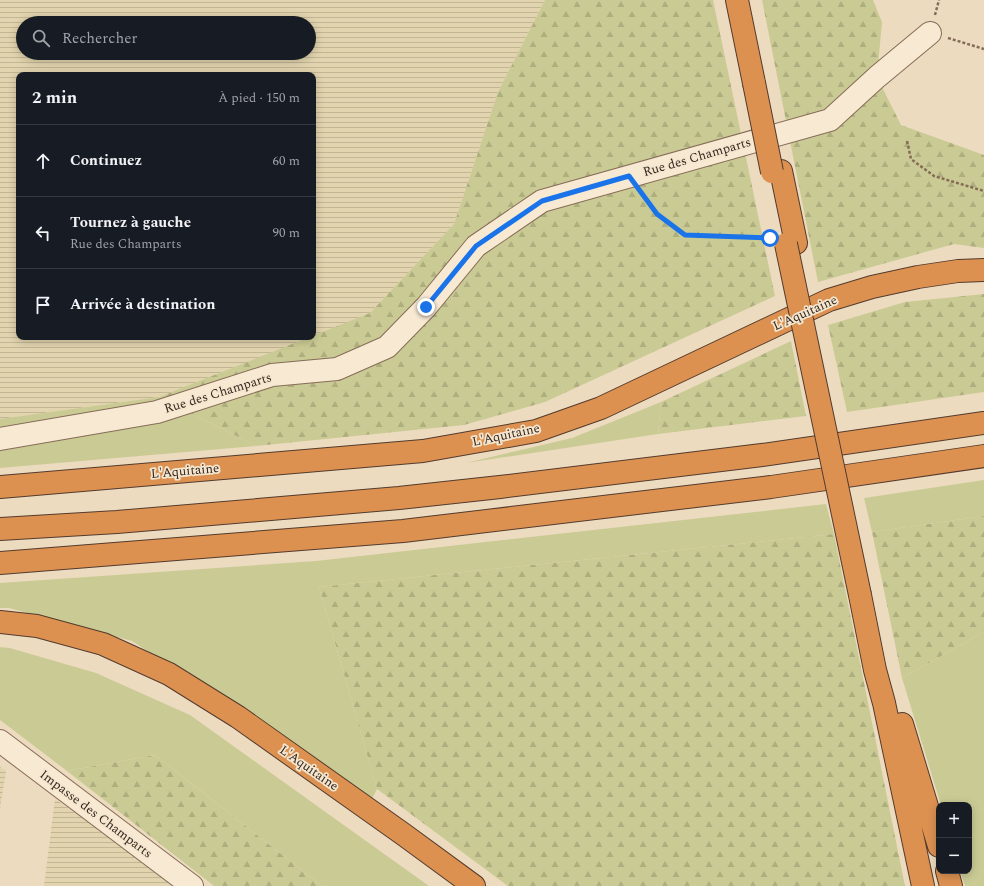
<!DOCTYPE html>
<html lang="fr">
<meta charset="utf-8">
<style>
:root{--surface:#171b24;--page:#20242c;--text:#f1f3f6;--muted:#9ea1a6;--line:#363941}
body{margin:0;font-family:Spectral,serif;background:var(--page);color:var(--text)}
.controls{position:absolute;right:12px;bottom:12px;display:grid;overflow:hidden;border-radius:8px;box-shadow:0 2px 10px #0003}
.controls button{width:36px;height:36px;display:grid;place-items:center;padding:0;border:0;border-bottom:1px solid var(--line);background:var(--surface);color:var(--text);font:20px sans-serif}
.stop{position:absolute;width:12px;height:12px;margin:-9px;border:3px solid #1a73e8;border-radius:50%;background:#fff}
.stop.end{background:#1a73e8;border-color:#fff;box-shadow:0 1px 4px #0008}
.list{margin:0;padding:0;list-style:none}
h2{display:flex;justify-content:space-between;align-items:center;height:52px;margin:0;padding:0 16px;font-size:17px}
h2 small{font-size:13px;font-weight:400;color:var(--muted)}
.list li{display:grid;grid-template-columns:26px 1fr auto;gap:12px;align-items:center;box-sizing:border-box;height:72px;padding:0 16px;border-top:1px solid var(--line)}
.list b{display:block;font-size:15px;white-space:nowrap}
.list p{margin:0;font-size:13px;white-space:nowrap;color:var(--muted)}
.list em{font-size:13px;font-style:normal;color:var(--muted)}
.icon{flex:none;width:22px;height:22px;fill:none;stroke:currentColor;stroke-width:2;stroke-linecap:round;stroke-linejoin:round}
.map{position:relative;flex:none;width:984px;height:886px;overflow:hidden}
.search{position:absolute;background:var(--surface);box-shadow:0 2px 10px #0003;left:16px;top:16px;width:300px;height:44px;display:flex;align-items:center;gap:10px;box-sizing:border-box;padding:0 14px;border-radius:22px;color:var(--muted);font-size:15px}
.panel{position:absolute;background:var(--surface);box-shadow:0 2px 10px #0003;left:16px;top:72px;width:300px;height:268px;border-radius:8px}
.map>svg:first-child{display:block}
.farmland{fill:url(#farmland-rules);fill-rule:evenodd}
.grass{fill:#cacb94}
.forest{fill:url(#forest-firs)}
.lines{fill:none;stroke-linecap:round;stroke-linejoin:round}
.minor-casing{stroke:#866c58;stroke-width:24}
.highway-casing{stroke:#533b2d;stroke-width:24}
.path{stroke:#866c58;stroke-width:2.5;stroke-dasharray:3 2;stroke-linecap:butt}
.minor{stroke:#f8e9d3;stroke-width:22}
.highway{stroke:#dc9151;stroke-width:22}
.highway-bridge-casing{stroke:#533b2d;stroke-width:24;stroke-linecap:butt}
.highway-bridge{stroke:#dc9151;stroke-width:22}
.route{stroke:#1a73e8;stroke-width:5}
.labels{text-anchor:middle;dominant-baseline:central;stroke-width:3.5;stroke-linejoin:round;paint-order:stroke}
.street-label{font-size:13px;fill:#35261d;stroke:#f4e6cf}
</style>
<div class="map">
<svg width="984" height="886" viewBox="0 0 984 886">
<defs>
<pattern id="farmland-rules" width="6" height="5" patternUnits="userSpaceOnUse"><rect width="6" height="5" fill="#e2d4ae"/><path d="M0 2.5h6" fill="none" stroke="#c2b695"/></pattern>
<pattern id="forest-firs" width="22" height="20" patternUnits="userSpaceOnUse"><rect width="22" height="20" fill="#cacb94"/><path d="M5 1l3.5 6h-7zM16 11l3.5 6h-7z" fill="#aeae7f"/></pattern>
</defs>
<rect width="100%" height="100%" fill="#eddbc0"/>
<!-- farmland -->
<path class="farmland" d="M0 0H545L498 92 454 224 370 313 313 337V75H19V337H312L159 397 0 419ZM23 23H309V53H23Z
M0 767 6 771 0 809Z
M55 799 183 886H44Z"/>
<!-- grass -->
<path class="grass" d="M159 397 256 446 0 468V419Z
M661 402 658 434 466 463 572 438Z
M984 480V516L872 532 864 498Z
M826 504 834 534 319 587 377 789 372 799 132 641 9 608H0V583L316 561Z
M984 632V886H965L960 871H969V805H941L902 678Z
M0 647 10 648 96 673 190 715 429 886H322L155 755 67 771 0 720Z"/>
<!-- forest -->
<path class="forest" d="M545 0H713L775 296 545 402 464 425 256 446 159 397 370 313 454 224 498 92Z
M762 0H873L882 22 877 77 901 125 984 155V248L954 244 818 282Z
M984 294V392L847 412 828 325 905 302Z
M791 341 806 416 658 434 661 402Z
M984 516V632L902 678 872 532Z
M834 534 905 886H508L377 789 319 587Z
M155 755 322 886H214L67 771Z"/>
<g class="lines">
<!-- minor casing -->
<g class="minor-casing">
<path id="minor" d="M0 439 157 412 272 375 337 369 387 347 426 307 476 246 542 201 830 120 877 77 930 33
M0 741 192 886"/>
</g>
<!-- highway casing -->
<g class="highway-casing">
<path id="highway" d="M737 0 754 83
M781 171 796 243
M0 487 423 451 536 431 601 408 829 300 872 287 918 277 958 271 984 270
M0 529 117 522 399 498 500 487 762 455 984 423
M0 563 403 531 771 487 984 456
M860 595 875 670 884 703 923 886
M0 622 37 626 103 644 169 674 238 717 403 834 474 886
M902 724 939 846
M947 871 951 886"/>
</g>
<!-- path -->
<path class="path" d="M935 15 939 0
M948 38 984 49
M907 141 911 159 934 176 984 191
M641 193 657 214 685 235 769 238"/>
<!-- minor -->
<use href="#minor" class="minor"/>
<!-- highway -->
<use href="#highway" class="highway"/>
<!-- highway-bridge casing -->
<g class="highway-bridge-casing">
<path id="highway-bridge" d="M754 83 772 172
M786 244 860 595"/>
</g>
<!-- highway-bridge -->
<use href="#highway-bridge" class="highway-bridge"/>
</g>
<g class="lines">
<!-- route -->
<path class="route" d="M426 307 476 246 542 201 629 176 657 214 685 235 770 238"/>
</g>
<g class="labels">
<!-- street labels -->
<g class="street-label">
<text transform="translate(697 157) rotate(-16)">Rue des Champarts</text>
<text transform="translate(805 313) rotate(-24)">L'Aquitaine</text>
<text transform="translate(218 393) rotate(-17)">Rue des Champarts</text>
<text transform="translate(506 435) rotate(-12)">L'Aquitaine</text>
<text transform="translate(185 471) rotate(-5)">L'Aquitaine</text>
<text transform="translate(309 768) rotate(35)">L'Aquitaine</text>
<text transform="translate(96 814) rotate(37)">Impasse des Champarts</text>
</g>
</g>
</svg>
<div class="controls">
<button>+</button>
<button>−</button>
</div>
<div class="stop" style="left:770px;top:238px"></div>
<div class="stop end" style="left:426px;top:307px"></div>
<div class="search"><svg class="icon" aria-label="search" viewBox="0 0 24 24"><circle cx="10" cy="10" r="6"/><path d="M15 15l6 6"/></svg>Rechercher</div>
<section class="panel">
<h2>2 min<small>À pied · 150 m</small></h2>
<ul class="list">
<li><svg class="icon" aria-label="ahead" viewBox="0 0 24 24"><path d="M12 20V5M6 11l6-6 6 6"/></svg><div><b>Continuez</b></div><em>60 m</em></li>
<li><svg class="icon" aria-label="left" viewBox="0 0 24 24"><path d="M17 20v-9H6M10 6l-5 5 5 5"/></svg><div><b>Tournez à gauche</b><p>Rue des Champarts</p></div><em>90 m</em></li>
<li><svg class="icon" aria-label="arrive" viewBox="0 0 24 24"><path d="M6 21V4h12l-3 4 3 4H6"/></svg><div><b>Arrivée à destination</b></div></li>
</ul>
</section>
</div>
